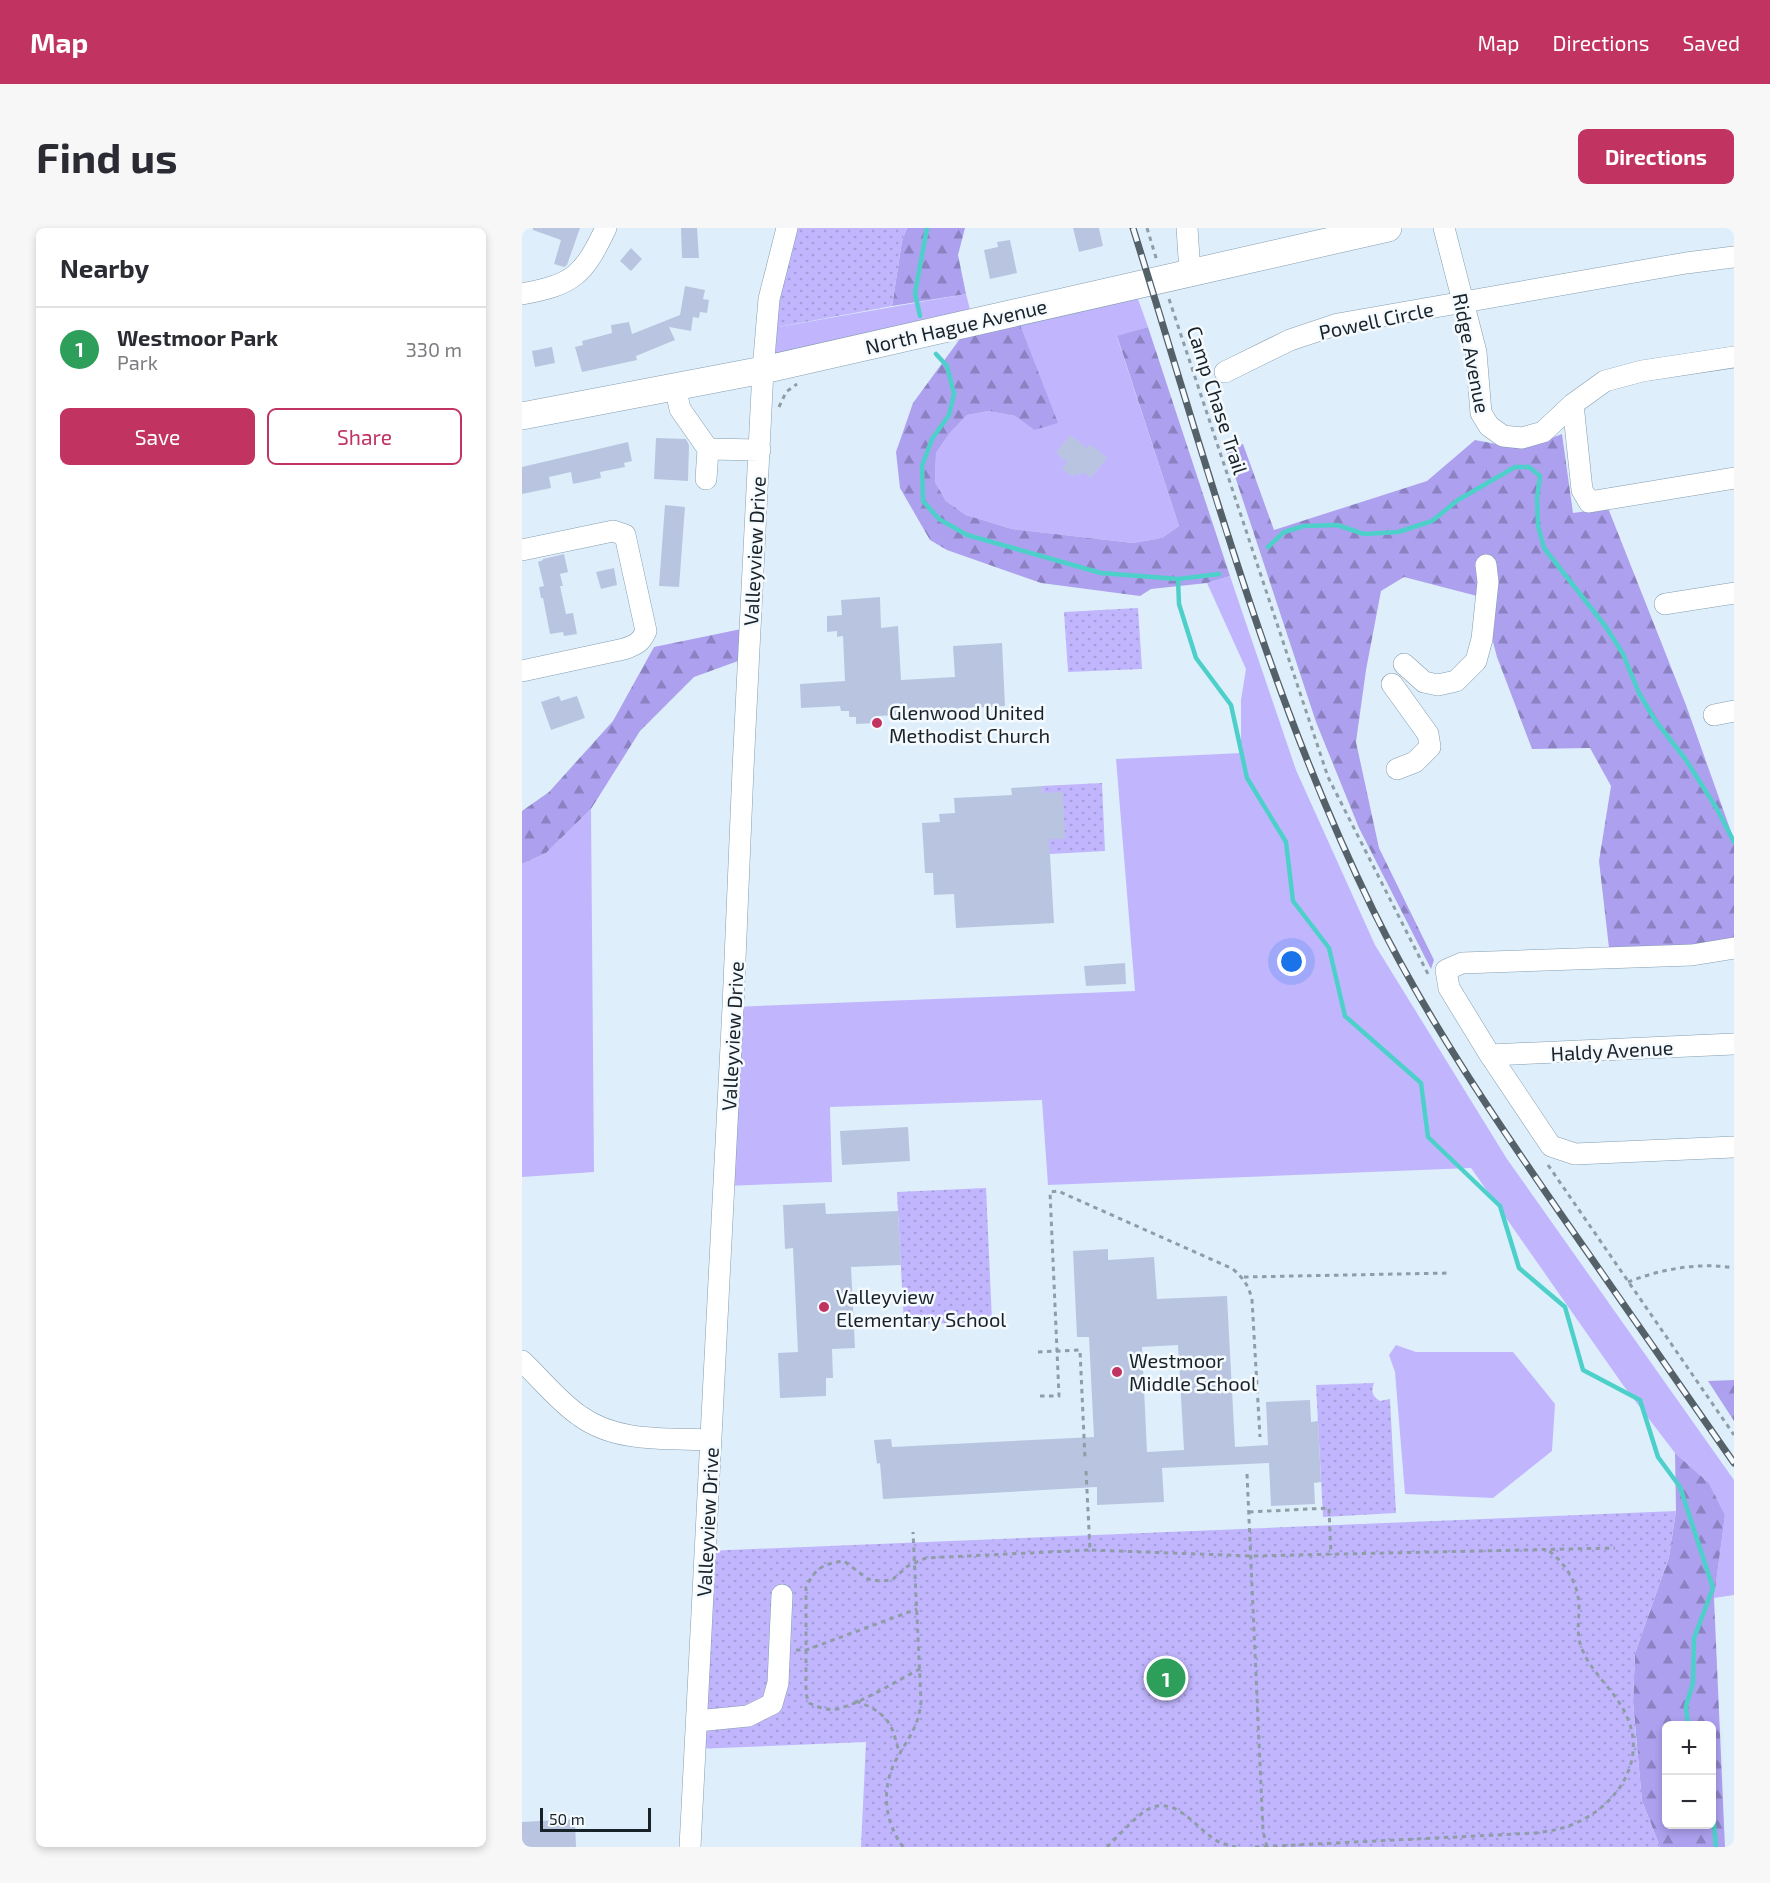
<!DOCTYPE html>
<meta charset="utf-8">
<style>
:root{--surface:#fff;--page:#f7f7f7;--text:#2b2b33;--muted:#7c7c81;--line:#e1e1e2;--accent:#c13462}
body{margin:0;font-family:"Exo 2",sans-serif;background:var(--page);color:var(--text)}
.controls{position:absolute;right:18px;bottom:18px;display:grid;overflow:hidden;border-radius:9px;box-shadow:0 3px 9px #0003}
.controls button{width:54px;height:54px;display:grid;place-items:center;padding:0;border:0;border-bottom:2px solid var(--line);background:var(--surface);color:var(--text);font:30px sans-serif}
.scale{position:absolute;left:18px;bottom:15px;width:111px;box-sizing:border-box;padding-left:6px;border:3px solid #182229;border-top:0;font-size:16px;line-height:21px;white-space:nowrap;color:#182229;-webkit-text-stroke:4px #f5fafe;paint-order:stroke}
.you{position:absolute;left:770px;top:734px;width:21px;height:21px;margin:-15px;border:4px solid #fff;border-radius:50%;background:#1a73e8;box-shadow:0 0 0 9px #1a73e833}
.badge{display:grid;place-items:center;width:39px;height:39px;border-radius:50%;background:var(--accent);color:#fff;font-size:20px;font-weight:700}
.pin{position:absolute;translate:-50% -50%;border:3px solid #fff;box-shadow:0 2px 6px #0006}
.list{margin:0;padding:0;list-style:none}
h2{display:flex;justify-content:space-between;align-items:center;height:78px;margin:0;padding:0 24px;font-size:26px}
h2 small{font-size:20px;font-weight:400;color:var(--muted)}
.list li{display:grid;grid-template-columns:39px 1fr auto;gap:18px;align-items:center;box-sizing:border-box;height:84px;padding:0 24px;border-top:2px solid var(--line)}
.list b{display:block;font-size:22px;white-space:nowrap}
.list p{margin:0;font-size:20px;white-space:nowrap;color:var(--muted)}
.list em{font-size:20px;font-style:normal;color:var(--muted)}
.actions{display:flex;gap:12px;padding:18px 24px}
.actions a{flex:1;padding:14px 0;border:2px solid var(--accent);border-radius:9px;text-align:center;font-size:21px;color:var(--accent)}
.actions .main{background:var(--accent);color:#fff}
.map{position:relative;flex:none;width:1212px;height:1619px;overflow:hidden;border-radius:9px}
header{display:flex;align-items:center;gap:36px;box-sizing:border-box;height:84px;padding:0 30px;background:var(--accent);color:#fff}
header strong{font-size:28px}
nav{display:flex;gap:33px;margin-inline-start:auto;font-size:21px}
.intro{display:flex;align-items:center;justify-content:space-between;box-sizing:border-box;height:144px;padding:0 36px}
h1{margin:0;font-size:42px}
.button{padding:15px 27px;border-radius:9px;background:var(--accent);color:#fff;font-size:21px;font-weight:700}
main{display:flex;gap:36px;padding:0 36px}
aside{flex:1;background:var(--surface);border-radius:9px;box-shadow:0 3px 9px #0003}
.map>svg:first-child{display:block}
.green{fill:#c1b6fe}
.forest{fill:url(#forest-firs);fill-rule:evenodd}
.park{fill:url(#park-dots)}
.lines{fill:none;stroke-linecap:round;stroke-linejoin:round}
.stream{stroke:#4ed0ca;stroke-width:4.5}
.building{fill:#b9c5e0;fill-rule:evenodd}
.minor-casing{stroke:#849db0;stroke-width:22}
.major-casing{stroke:#849db0;stroke-width:28}
.path{stroke:#8f9da7;stroke-width:3;stroke-dasharray:4.5 4.5;stroke-linecap:butt}
.minor{stroke:#fff;stroke-width:21}
.major{stroke:#fff;stroke-width:27}
.rail-casing{stroke:#556169;stroke-width:7}
.rail{stroke:#f5fafe;stroke-width:4.5;stroke-dasharray:14;stroke-linecap:butt}
.poi-dot{fill:#c13462;stroke:#f5fafe;stroke-width:2}
.labels{text-anchor:middle;dominant-baseline:central;stroke-width:5;stroke-linejoin:round;paint-order:stroke}
.street-label{font-size:20px;fill:#182229;stroke:#f5fafe}
.poi-label{font-size:20px;fill:#182229;stroke:#f5fafe;text-anchor:start}
</style>
<header>
<strong>Map</strong>
<nav><a>Map</a><a>Directions</a><a>Saved</a></nav>
</header>
<div class="intro"><h1>Find us</h1><a class="button">Directions</a></div>
<main>
<aside>
<h2>Nearby<small></small></h2>
<ul class="list">
<li><span class="badge" style="background:#2e9e5b">1</span><div><b>Westmoor Park</b><p>Park</p></div><em>330 m</em></li>
</ul>
<div class="actions"><a class="main">Save</a><a>Share</a></div>
</aside>
<div class="map">
<svg width="1212" height="1619" viewBox="0 0 1212 1619">
<defs>
<pattern id="forest-firs" width="22" height="20" patternUnits="userSpaceOnUse" patternTransform="scale(1.5)"><rect width="22" height="20" fill="#ada0ef"/><path d="M5 1l3.5 6h-7zM16 11l3.5 6h-7z" fill="#8c82c2"/></pattern>
<pattern id="park-dots" width="8" height="8" patternUnits="userSpaceOnUse" patternTransform="scale(1.5)"><rect width="8" height="8" fill="#c1b6fe"/><path d="M2 2h.1M6 6h.1" fill="none" stroke="#a59cda" stroke-width="1.8" stroke-linecap="round"/></pattern>
</defs>
<rect width="100%" height="100%" fill="#deeffb"/>
<!-- green -->
<path class="green" d="M611 57 626 99 595 109 657 298 640 310 611 315 490 301 444 287 424 273 413 254 414 225 427 206 445 187 467 183 493 188 512 202 493 84Z
M444 66 451 93 241 141 245 101Z
M708 348 774 542 853 717 985 931 1212 1252V1367L1192 1370 1203 1287 1187 1255 1153 1225 1101 1157 949 940 526 957 520 872 308 879 310 954 202 958 211 779 613 763 594 531 719 525V472L724 441 685 355Z
M69 581 72 944 0 949V636L24 625Z
M874 1117 894 1124H991L1033 1176 1030 1223 971 1270 883 1266 873 1144 867 1127Z"/>
<!-- forest -->
<path class="forest" d="M385 0H443L436 27 444 66 370 78 380 13Z
M493 84 536 195 512 202 493 188 467 183 445 187 427 206 414 225 413 254 424 273 444 287 490 301 611 315 640 310 657 298 595 108 626 99 708 348 685 355 629 361 618 368 519 355 425 322 408 312 378 260 374 224 391 175 451 93Z
M1040 206 1051 285 1086 280 1164 477 1212 612V719L1087 720 1077 633 1089 558 1068 520 1010 521 975 429 959 369 882 349 859 363 844 442 834 514 857 620 912 732 909 741 837 600 794 494 704 221 721 216 752 302 905 253 953 212 1001 221Z
M229 399 227 429 172 449 118 503 69 581 24 625 0 636V583L27 564 91 493 132 419Z
M1212 1152V1193L1186 1153Z
M1153 1225 1187 1255 1203 1287 1192 1370 1203 1619H1138L1120 1573 1111 1474 1113 1425 1147 1329 1154 1283ZM1144 1498H1190V1596H1144Z"/>
<!-- park -->
<path class="park" d="M265 0H385L380 13 370 78 245 101Z
M616 380 620 441 546 444 542 384Z
M580 555 583 623 528 626 523 623 520 558Z
M464 960 470 1093 382 1097 375 964Z
M852 1155C849 1164 850 1168 858 1173L868 1171 874 1285 801 1289 794 1157Z
M1154 1283 1147 1329 1113 1425 1111 1474 1120 1573 1138 1619H339L344 1514 174 1521 184 1323Z"/>
<g class="lines">
<!-- stream -->
<path class="stream" d="M398 88 393 65 405 0
M414 126 425 138 432 166 427 187 410 211 400 238 401 273 417 291 445 307 579 345 656 351 697 346
M746 319 762 304 782 298 815 297 842 306 876 304 910 293 936 272 993 239H1007L1018 248 1015 270 1016 298 1022 320 1084 399 1101 426 1117 465 1133 492 1164 532 1195 581 1212 614
M656 351 657 376 674 430 709 477 725 550 764 614 771 673 807 720 823 788 899 855 906 909 978 978 997 1040 1043 1079 1061 1142 1118 1172 1136 1229 1158 1259 1191 1360 1172 1410 1171 1455 1164 1478 1166 1498
M1190 1572 1194 1619"/>
</g>
<!-- building -->
<path class="building" d="M11 0H58L45 37 42 39 32 36 39 12 11 2Z
M159 0H175L177 30H160Z
M551 0H577L581 18 557 24Z
M488 12 495 45 468 51 462 22 476 19 475 14Z
M109 20 120 31 109 43 98 33Z
M163 58 183 62 181 71 187 72 185 85 178 84 177 90 171 89 169 103 147 99 153 112 114 128 115 132 60 144 53 119 61 117 60 113 90 105 89 97 107 94 110 106 158 87Z
M30 119 33 135 13 139 10 123Z
M548 207 565 220 568 216 585 230 569 250 561 244 558 248 554 245 551 249 540 240 545 234 534 225Z
M134 210 164 211 167 217 166 253 132 251Z
M106 214 110 233 102 235 103 239 78 244 79 250 51 256 49 244 27 249 29 260 0 266V239Z
M143 277 163 279 157 359 137 358Z
M42 326 46 344 38 346 41 358H38L44 386 51 385 55 406 42 408 41 404 28 406 21 370H19L17 359 22 358 16 334 21 332V331Z
M92 340 95 357 79 361 74 344Z
M358 369 359 400 376 398 379 452 433 449 431 418 480 415 483 478 423 481V485L354 488 355 495 334 496V489H327V483H319L318 478 279 480 278 456 323 453 321 408 315 409V403L305 404V388L320 387 319 372Z
M37 468 39 473 55 468 63 490 29 502 19 474Z
M520 558V565L541 564 543 611H527L532 695 434 700 432 666 412 667 411 645H403L400 595 418 594 417 586 433 585 432 570 490 567 489 560Z
M603 735 604 756 564 758 562 738Z
M386 899 388 933 320 937 318 903Z
M303 975 304 986 376 983 379 1037 329 1039 333 1120 310 1121 311 1150H304V1168L258 1170 256 1125 276 1124 271 1020 263 1021 261 977Z
M586 1021V1032L632 1029 635 1071 705 1068 713 1219 746 1217 744 1174 788 1172 789 1194 796 1193 799 1254 792 1255 793 1276 749 1278 747 1235 640 1240 642 1274 575 1277V1259L361 1271 358 1235 355 1236 352 1212 369 1211 370 1219 572 1209 567 1109H555L551 1023ZM656 1117 662 1222 625 1224 620 1119Z
M53 1591 54 1619H0V1594Z"/>
<g class="lines">
<!-- minor casing -->
<g class="minor-casing">
<path id="minor" d="M665 0 668 44
M922 0 954 124 959 185 967 198 981 208 1000 210 1021 204 1051 176 1083 153 1120 143 1212 129
M0 66C52 56 61 48 84 0
M703 144 768 112 816 96 1164 35 1212 29
M153 158 158 181 186 221 238 222
M1051 176 1060 262 1067 274 1212 250
M184 251 186 221
M0 322 91 303 103 307 124 403C119 415 113 417 102 421L0 443
M1143 376 1212 365
M882 436 902 454 916 457 934 453 954 433 960 411 966 354 964 337
M870 456 906 506 908 519 893 534 875 541
M1192 487 1212 483
M1212 720 1170 727 940 735 924 742 927 760 968 827 1029 918 1053 926 1212 919
M968 827 1212 816
M0 1133C19 1151 36 1173 58 1188 95 1215 146 1210 189 1212
M175 1493 226 1488 250 1476 256 1455 260 1367
M168 1619 211 779 221 541 241 142 247 71 265 0"/>
</g>
<!-- major casing -->
<g class="major-casing">
<path id="major" d="M0 188 241 142 866 0"/>
</g>
<!-- path -->
<path class="path" d="M625 0 635 33
M647 71 806 549 906 746
M257 179 264 164 275 156
M1026 937 1212 1207
M722 1049 927 1045
M1106 1054C1139 1041 1177 1034 1212 1040
M516 1124 558 1122 563 1231
M518 1168H537L528 964 536 963 711 1041C722 1051 727 1058 730 1072L738 1209
M564 1243 568 1322 729 1328 1093 1320
M725 1246 741 1603 745 1619
M727 1284 807 1280 809 1327
M274 1422H284L395 1381
M398 1441C374 1453 340 1475 315 1481 305 1483 296 1479 287 1475L284 1466V1359C294 1340 300 1336 322 1333L346 1351 358 1353 370 1352 386 1338 404 1330 568 1322
M334 1473C365 1485 370 1494 377 1525
M381 1619C362 1593 359 1560 374 1532 386 1510 397 1499 399 1473L391 1304
M585 1619C596 1608 607 1596 619 1586 649 1562 670 1596 692 1611 699 1616 706 1617 714 1619
M733 1619 1014 1605C1028 1603 1041 1601 1054 1595 1095 1577 1125 1533 1105 1489 1094 1463 1070 1446 1060 1421 1054 1407 1057 1394 1057 1380 1057 1356 1044 1336 1026 1322"/>
<!-- minor -->
<use href="#minor" class="minor"/>
<!-- major -->
<use href="#major" class="major"/>
<!-- rail casing -->
<g class="rail-casing">
<path id="rail" d="M611 0C683 230 745 465 851 682 905 792 975 894 1045 995 1101 1075 1156 1155 1212 1235"/>
</g>
<!-- rail -->
<use href="#rail" class="rail"/>
</g>
<!-- markers -->
<g class="poi-dot">
<circle cx="355" cy="495" r="6"/>
<circle cx="302" cy="1079" r="6"/>
<circle cx="595" cy="1144" r="6"/>
</g>
<g class="labels">
<!-- street labels -->
<g class="street-label">
<text transform="translate(854 92) rotate(-12)">Powell Circle</text>
<text transform="translate(434 98) rotate(-13)">North Hague Avenue</text>
<text transform="translate(950 125) rotate(79)">Ridge Avenue</text>
<text transform="translate(696 172) rotate(72)">Camp Chase Trail</text>
<text transform="translate(232 323) rotate(-87)">Valleyview Drive</text>
<text transform="translate(210 808) rotate(-87)">Valleyview Drive</text>
<text transform="translate(1090 822) rotate(-3)">Haldy Avenue</text>
<text transform="translate(185 1294) rotate(-87)">Valleyview Drive</text>
</g>
<!-- poi labels -->
<g class="poi-label">
<text x="367" y="484">Glenwood United<tspan x="367" dy="23">Methodist Church</tspan></text>
<text x="314" y="1068">Valleyview<tspan x="314" dy="23">Elementary School</tspan></text>
<text x="607" y="1132">Westmoor<tspan x="607" dy="23">Middle School</tspan></text>
</g>
</g>
</svg>
<div class="controls">
<button>+</button>
<button>−</button>
</div>
<div class="scale">50 m</div>
<div class="you"></div>
<div class="pin badge" style="left:644px;top:1450px;background:#2e9e5b">1</div>
</div>
</main>
